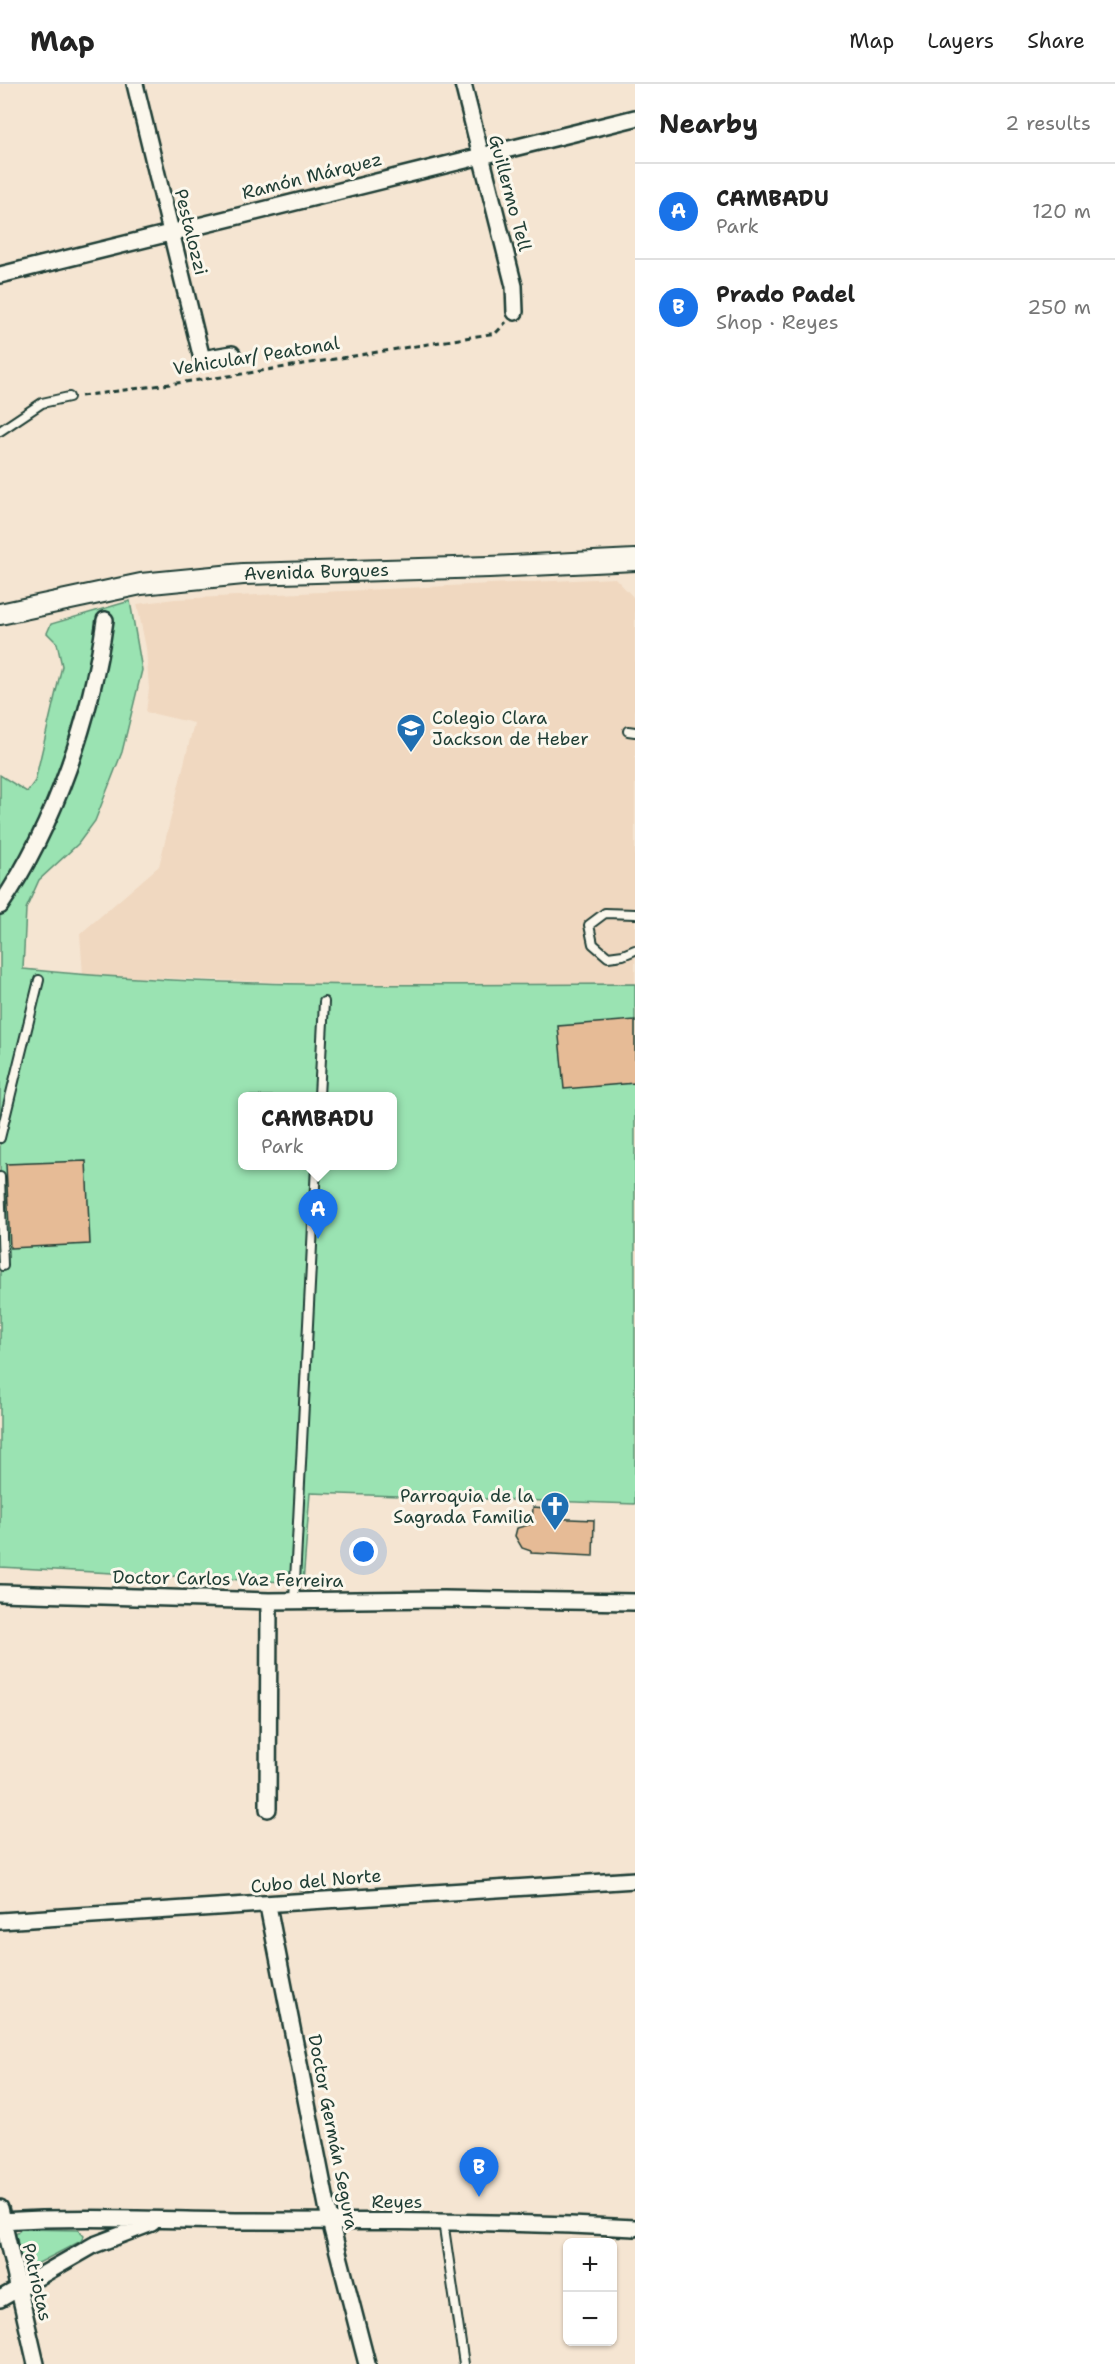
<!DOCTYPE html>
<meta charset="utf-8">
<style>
:root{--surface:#fff;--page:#f6f6f6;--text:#222;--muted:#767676;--line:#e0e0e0;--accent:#1a73e8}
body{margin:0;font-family:"Shantell Sans",sans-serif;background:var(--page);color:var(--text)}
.controls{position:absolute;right:18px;bottom:18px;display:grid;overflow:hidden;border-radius:9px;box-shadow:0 2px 4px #0004}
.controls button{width:54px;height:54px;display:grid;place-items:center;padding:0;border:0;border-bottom:2px solid var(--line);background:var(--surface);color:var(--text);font:30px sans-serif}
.you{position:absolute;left:364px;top:1468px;width:21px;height:21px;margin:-15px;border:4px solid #fff;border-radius:50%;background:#1a73e8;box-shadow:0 0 0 9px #1a73e833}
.badge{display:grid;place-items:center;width:39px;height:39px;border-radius:50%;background:var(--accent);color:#fff;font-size:20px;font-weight:700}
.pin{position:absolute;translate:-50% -50px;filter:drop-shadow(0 2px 3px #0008)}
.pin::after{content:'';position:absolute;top:32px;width:21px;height:18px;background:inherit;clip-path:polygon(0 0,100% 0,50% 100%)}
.popup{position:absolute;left:238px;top:1008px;width:159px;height:78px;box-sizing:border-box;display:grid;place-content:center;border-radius:9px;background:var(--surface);filter:drop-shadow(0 2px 4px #0005);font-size:20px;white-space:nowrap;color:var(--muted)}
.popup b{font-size:22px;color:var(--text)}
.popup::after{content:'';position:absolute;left:50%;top:100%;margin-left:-12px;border:12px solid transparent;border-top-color:var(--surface)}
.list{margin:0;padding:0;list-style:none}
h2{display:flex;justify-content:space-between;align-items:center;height:78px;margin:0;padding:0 24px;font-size:26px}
h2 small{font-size:20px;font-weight:400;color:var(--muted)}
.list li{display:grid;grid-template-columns:39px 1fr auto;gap:18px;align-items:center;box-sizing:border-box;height:96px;padding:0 24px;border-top:2px solid var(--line)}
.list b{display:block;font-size:22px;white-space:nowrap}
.list p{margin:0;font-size:20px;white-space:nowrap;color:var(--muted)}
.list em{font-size:20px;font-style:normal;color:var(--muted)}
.map{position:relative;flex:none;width:635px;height:2280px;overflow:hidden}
header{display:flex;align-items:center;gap:36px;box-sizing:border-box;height:84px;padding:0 30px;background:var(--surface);border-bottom:2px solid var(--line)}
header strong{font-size:28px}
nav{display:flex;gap:33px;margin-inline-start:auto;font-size:21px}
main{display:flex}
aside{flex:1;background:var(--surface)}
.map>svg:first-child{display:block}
.built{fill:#f0d8c0}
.green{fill:#9ae3b2;stroke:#5c9073;stroke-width:1.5;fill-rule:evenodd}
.building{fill:#e6bb96;stroke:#1f3d34;stroke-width:1.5}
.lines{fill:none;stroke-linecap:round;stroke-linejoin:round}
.service-casing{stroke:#1f3d34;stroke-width:12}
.minor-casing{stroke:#1f3d34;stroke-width:20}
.tertiary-casing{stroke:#1f3d34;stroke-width:24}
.path{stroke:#1f3d34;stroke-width:3;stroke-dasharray:6 4.5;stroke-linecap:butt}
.service{stroke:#fbf7ec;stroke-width:8}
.minor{stroke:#fbf7ec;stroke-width:15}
.tertiary{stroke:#fbf7ec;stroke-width:20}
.labels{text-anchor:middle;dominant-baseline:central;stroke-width:6;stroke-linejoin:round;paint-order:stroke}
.street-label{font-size:18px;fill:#1f3d34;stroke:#fbf7ec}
.poi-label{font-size:18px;fill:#1f3d34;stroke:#fbf7ec;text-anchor:start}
</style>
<header>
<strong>Map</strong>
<nav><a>Map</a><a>Layers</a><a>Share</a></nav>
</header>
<main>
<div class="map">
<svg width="635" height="2280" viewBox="0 0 635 2280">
<rect width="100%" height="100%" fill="#f5e5d2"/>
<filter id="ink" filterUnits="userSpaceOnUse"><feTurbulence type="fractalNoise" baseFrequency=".0167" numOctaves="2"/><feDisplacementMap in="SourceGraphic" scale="12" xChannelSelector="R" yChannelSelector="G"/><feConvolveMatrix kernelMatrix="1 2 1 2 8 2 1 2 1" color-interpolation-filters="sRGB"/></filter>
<g filter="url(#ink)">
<!-- built -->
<path class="built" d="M615 494 635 515V900H327L83 891 80 850 159 782 194 639 146 628 149 605 146 564 137 520 175 515Z"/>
<!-- green -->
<path class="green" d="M130 517 142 586 122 668 95 737 78 760 39 796 26 825 23 885C226 906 431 900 635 900V1420L310 1409 303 1499 0 1483V691L27 708 35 697 62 582 57 559 47 549 51 540ZM243 1012H393V1082H243Z
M21 2145 78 2146 84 2152 81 2157 29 2184C17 2178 18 2162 16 2150Z"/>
<!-- building -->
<path class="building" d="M635 936V999L564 1005 558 942Z
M86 1077 90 1160 10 1164 6 1080Z
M533 1423 546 1424V1434L594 1436 593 1472 531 1469V1467L522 1464 515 1452 517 1444 532 1440Z"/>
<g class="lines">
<!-- service casing -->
<g class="service-casing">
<path id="service" d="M0 347 42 319 69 313
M628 647 635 648
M635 830 605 829 589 841 593 860 608 873 623 871 635 866
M319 1012 324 918
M0 1054 39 896
M0 1093 3 1182
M294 1517 316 1082
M443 2137 464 2280"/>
</g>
<!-- minor casing -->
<g class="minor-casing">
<path id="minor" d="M135 0 202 275 232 270
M463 0 514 202 515 228
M0 191 635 34
M0 822C55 741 92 632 105 536
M0 1509 269 1517 444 1515 635 1518
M268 1725 269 1517
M268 1822 330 2137 367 2280
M0 1837C212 1825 423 1808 635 1796
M0 2124 36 2280
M0 2137C79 2132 157 2136 236 2137 369 2137 502 2137 635 2144
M0 2215 94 2161 152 2139"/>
</g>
<!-- tertiary casing -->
<g class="tertiary-casing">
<g id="tertiary">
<path id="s1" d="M0 530 141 500 243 490 489 483 635 476"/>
</g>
</g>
<!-- path -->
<path class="path" d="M81 312 236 291 496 249 506 238"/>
<!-- service -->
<use href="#service" class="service"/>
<!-- minor -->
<use href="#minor" class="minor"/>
<!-- tertiary -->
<use href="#tertiary" class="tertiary"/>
</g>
</g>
<!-- icons -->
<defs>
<g id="school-pin" transform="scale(1.5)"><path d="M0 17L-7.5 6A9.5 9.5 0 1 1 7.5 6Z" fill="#1f6fb2" stroke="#fbf7ec"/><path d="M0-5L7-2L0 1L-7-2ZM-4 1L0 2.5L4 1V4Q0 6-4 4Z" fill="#fff"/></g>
<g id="church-pin" transform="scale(1.5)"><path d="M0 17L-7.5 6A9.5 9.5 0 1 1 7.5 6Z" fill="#1f6fb2" stroke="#fbf7ec"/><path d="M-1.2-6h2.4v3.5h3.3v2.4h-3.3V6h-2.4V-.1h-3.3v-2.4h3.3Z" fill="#fff"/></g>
</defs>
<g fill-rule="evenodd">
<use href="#school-pin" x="411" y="644"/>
<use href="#church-pin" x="555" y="1422"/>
</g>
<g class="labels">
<!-- street labels -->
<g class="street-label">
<text transform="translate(312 92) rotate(-14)">Ramón Márquez</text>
<text transform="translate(510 109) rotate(75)">Guillermo Tell</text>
<text transform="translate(191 148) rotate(76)">Pestalozzi</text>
<text transform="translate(256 272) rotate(-9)">Vehicular/ Peatonal</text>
<text stroke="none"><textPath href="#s1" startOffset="320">Avenida Burgues</textPath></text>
<text transform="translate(228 1495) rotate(1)">Doctor Carlos Vaz Ferreira</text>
<text transform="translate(316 1797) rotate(-5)">Cubo del Norte</text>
<text transform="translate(333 2048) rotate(79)">Doctor Germán Segura</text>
<text x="397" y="2118">Reyes</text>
<text transform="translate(37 2198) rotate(77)">Patriotas</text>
</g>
<!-- poi labels -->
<g class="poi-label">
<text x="432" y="634">Colegio Clara<tspan x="432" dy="21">Jackson de Heber</tspan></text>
<text x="534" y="1412" text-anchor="end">Parroquia de la<tspan x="534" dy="21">Sagrada Familia</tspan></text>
</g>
</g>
</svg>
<div class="controls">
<button>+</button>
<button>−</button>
</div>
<div class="you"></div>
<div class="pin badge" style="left:318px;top:1155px">A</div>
<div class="popup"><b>CAMBADU</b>Park</div>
<div class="pin badge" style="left:479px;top:2113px">B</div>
</div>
<aside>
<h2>Nearby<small>2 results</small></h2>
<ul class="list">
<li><span class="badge">A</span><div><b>CAMBADU</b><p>Park</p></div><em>120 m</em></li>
<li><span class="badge">B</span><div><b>Prado Padel</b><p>Shop · Reyes</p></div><em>250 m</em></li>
</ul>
</aside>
</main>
